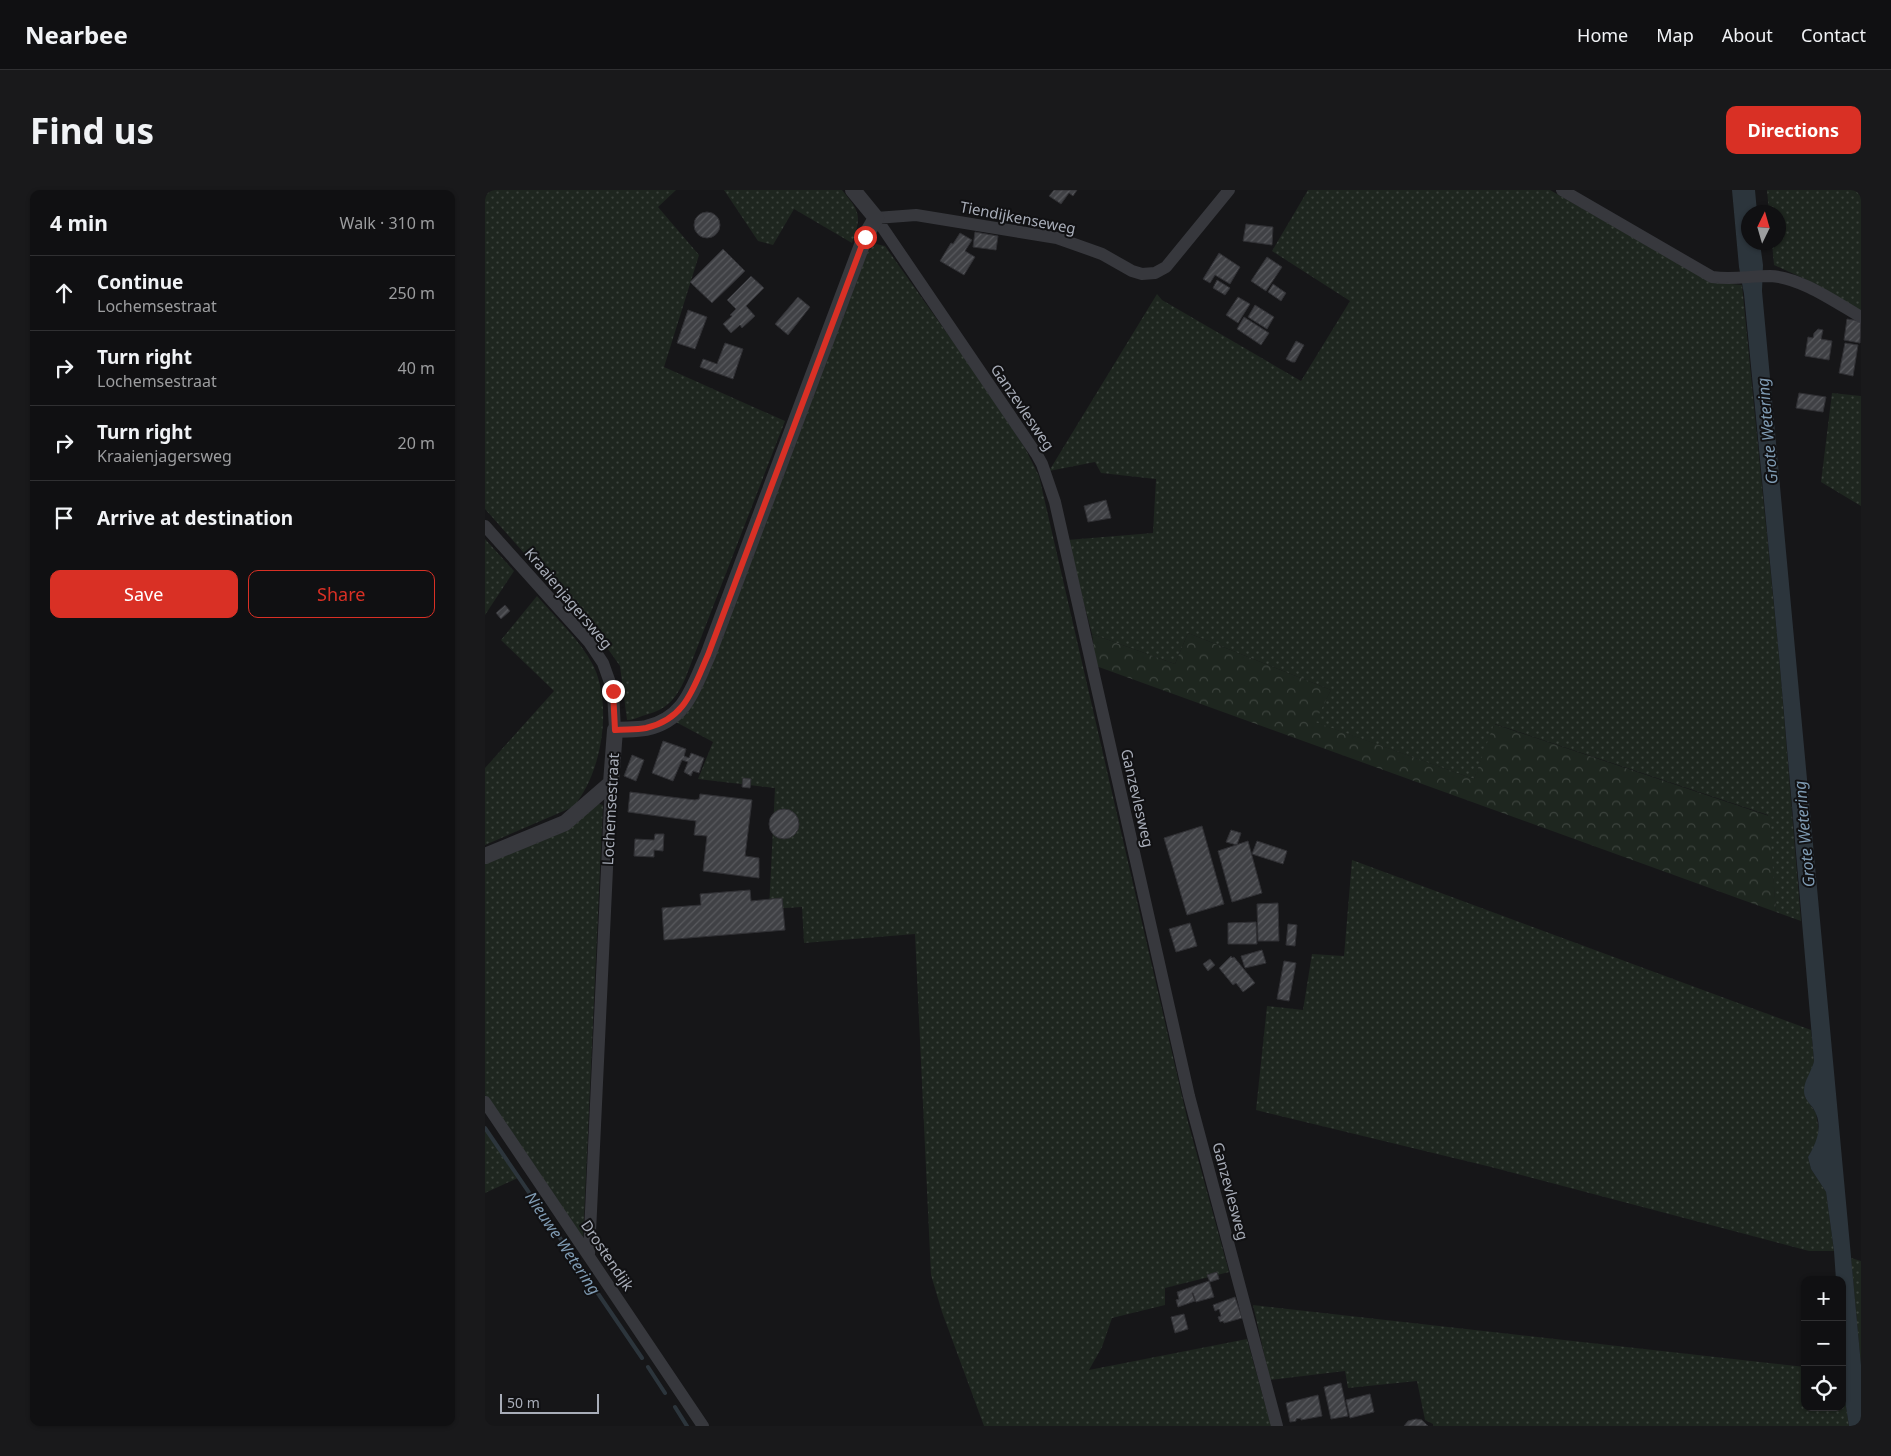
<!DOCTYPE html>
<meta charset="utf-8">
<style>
:root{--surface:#101012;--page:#19191b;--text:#f1f3f6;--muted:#9c9d9f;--line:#303032;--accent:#d93025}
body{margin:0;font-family:"Noto Sans",sans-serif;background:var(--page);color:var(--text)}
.controls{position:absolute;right:15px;bottom:15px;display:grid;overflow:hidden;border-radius:10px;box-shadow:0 1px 4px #0004}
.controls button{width:45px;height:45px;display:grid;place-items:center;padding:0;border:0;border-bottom:1px solid var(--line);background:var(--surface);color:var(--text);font:25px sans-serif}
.compass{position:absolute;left:1256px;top:15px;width:45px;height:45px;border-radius:50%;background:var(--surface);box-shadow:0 1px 4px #0004;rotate:5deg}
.scale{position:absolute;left:15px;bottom:12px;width:99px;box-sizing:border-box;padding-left:5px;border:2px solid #a8adb8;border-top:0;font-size:14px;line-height:18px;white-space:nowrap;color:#a8adb8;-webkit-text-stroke:4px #111113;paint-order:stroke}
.stop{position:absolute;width:15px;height:15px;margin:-11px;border:4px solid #d93025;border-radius:50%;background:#fff}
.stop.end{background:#d93025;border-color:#fff;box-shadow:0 1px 5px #0008}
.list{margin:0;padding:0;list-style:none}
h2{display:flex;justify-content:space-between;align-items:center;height:65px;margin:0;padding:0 20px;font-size:21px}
h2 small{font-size:16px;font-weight:400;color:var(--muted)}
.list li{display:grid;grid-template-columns:32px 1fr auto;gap:15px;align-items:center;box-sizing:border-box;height:75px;padding:0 20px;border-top:1px solid var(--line)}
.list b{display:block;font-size:19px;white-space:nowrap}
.list p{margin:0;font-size:16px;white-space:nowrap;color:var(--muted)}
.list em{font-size:16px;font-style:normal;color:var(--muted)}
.actions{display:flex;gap:10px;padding:15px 20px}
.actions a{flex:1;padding:11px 0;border:1px solid var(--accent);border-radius:10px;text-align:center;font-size:18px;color:var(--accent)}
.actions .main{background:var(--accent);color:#fff}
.icon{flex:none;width:28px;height:28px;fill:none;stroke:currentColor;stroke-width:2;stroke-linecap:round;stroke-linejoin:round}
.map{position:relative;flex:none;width:1376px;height:1236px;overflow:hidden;border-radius:10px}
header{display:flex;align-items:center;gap:30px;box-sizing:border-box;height:70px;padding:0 25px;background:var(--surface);border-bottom:1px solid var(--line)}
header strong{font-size:24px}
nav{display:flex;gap:28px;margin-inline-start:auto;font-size:18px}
.intro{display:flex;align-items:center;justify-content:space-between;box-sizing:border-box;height:120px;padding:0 30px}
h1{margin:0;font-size:35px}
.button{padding:12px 22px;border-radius:10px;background:var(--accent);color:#fff;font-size:18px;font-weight:700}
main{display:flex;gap:30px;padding:0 30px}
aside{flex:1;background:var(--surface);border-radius:10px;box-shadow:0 1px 4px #0004}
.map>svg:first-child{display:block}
.green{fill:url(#green-dots)}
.forest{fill:url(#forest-crowns)}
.water{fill:#2c353c}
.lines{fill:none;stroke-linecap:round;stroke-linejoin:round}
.stream{stroke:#2c353c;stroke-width:4}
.building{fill:url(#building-hatch);stroke:#303034}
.minor{stroke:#37383d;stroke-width:12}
.tertiary{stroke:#37383d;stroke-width:16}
.route{stroke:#d93025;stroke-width:6}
.labels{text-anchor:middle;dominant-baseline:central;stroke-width:4;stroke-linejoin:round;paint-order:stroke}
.street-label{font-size:15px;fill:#a8adb8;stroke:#111113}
.water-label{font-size:16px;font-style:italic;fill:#7f9bb3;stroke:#111113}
</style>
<header>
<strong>Nearbee</strong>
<nav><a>Home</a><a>Map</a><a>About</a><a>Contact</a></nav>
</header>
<div class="intro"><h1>Find us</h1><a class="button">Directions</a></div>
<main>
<aside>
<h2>4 min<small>Walk · 310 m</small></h2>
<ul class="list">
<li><svg class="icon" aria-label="ahead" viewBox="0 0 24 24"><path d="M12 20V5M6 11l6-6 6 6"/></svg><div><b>Continue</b><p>Lochemsestraat</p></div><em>250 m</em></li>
<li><svg class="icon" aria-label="right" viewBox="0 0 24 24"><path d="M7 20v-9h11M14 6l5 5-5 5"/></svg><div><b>Turn right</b><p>Lochemsestraat</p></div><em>40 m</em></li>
<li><svg class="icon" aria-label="right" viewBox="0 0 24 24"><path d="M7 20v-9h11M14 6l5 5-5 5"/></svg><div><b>Turn right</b><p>Kraaienjagersweg</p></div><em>20 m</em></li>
<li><svg class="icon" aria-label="arrive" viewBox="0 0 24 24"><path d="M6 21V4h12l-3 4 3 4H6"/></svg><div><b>Arrive at destination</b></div></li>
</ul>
<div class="actions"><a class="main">Save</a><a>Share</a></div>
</aside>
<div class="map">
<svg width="1376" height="1236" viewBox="0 0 1376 1236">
<defs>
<pattern id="green-dots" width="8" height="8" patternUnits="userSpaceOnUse" patternTransform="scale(1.25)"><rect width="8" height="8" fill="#1e261f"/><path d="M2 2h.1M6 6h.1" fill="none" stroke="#3c433d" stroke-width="1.8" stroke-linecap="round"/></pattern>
<pattern id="forest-crowns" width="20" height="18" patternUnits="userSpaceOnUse" patternTransform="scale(1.25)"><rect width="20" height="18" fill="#1e261f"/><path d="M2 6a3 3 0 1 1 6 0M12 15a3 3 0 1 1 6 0" fill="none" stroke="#3c433d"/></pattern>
<pattern id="building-hatch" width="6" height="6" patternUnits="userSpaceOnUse" patternTransform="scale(1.25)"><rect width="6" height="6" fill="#404145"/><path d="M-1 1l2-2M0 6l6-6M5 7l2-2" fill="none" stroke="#595a5e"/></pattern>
</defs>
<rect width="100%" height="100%" fill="#161618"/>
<!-- green -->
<path class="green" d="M0 0H191L173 17 214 65 179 177 300 231 200 489C190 511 181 520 157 526 152 528 147 530 142 530L135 476 118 452 0 319Z
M239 0H357C375 22 377 25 367 53L309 19 288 55 273 51Z
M823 0H1065L1226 92 1257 95 1294 466 1316 731 1291 722 1283 625 1010 534 989 589 829 532 846 500 703 443 690 474 607 444 582 350 668 343 671 289 616 283 610 272 564 281 672 104 677 110 816 191 865 111 787 61Z
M1282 0H1376V121L1320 89 1289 75 1287 53 1294 52V22H1284Z
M391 54 400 56 493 187 540 258 554 286 703 932 744 1082 680 1098V1115L627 1128 617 1157 604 1180 762 1149 786 1236H499L457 1122 446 1085 430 744 319 753 317 717 284 719 290 598 213 589 228 552 189 531 378 66Z
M1347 203 1376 206V316L1336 292Z
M0 349 29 381 0 425Z
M52 406C71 428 95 450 108 475 128 515 117 584 88 617L0 655V578L69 501 16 450Z
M111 613 118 615 98 1051 0 905V672Z
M867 670 1326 840 1329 871 1326 883 1322 889 1320 907 1331 923 1334 942 1333 950 1323 967 1326 979 1341 1002 1349 1061H1324L1006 977 771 920 782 816 818 820 827 764 859 766Z
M0 937 35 987 0 1003Z
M1366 1068 1376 1071V1175Z
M768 1115 1320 1177V1217H1357V1191L1364 1236H948V1234L940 1230 932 1191 863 1198 860 1181 785 1190Z"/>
<!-- forest -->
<path class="forest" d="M703 443 846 500 830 532 989 589 1009 534 1284 626 1291 722 611 476 607 444 690 474Z"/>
<!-- water -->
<path class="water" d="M1247 0H1270L1272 22H1264V52L1275 53 1278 75 1277 101 1376 1175V1236H1364L1357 1191V1090H1351L1349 1061 1341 1002 1326 979 1323 967C1332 952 1339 935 1328 918 1324 913 1319 908 1319 901 1319 890 1327 881 1329 871L1294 466 1259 104 1254 77Z"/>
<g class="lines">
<!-- stream -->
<path class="stream" d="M0 938 157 1168
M163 1177 180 1203
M190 1217 202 1236"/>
</g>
<!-- building -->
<path class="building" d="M569 0H592L588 6 584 3 576 14 564 6Z
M209 35a13 13 0 1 1 26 0a13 13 0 1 1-26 0Z
M761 34 788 37 787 55 758 51Z
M490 42 513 46 511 60 488 57Z
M475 43 487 50 480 61 490 67 479 85 455 71 466 53 468 54Z
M238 59 260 81 227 113 205 92Z
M734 63 755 77 745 94 730 85 725 93 718 89Z
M782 67 797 77 781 101 766 91Z
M266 86 279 98 261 116 270 126 257 138 255 135 246 143 238 134 247 126 245 125 251 119 242 110Z
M732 90 745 98 740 105 728 98Z
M788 94 801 103 796 111 783 102Z
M313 107 325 117 303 145 290 134Z
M753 107 765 114 753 133 741 125Z
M770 115 789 127 782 139 763 127Z
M203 120 222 127 210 159 192 153Z
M759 127 784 143 776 155 752 139Z
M1362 129 1376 131 1375 153 1359 150Z
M1333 139 1338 140 1336 149 1347 151 1344 170 1320 166 1323 147 1328 148 1329 143Z
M811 151 819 155 810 172H807L801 169Z
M240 153 258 159 248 189 215 177 218 169 232 174Z
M1360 153 1373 155 1368 186 1354 183Z
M1314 203 1341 207 1338 222 1311 218Z
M621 310 626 328 603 332 599 316Z
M20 415 25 421 16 429 11 423Z
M178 551 201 559 199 566 204 568 206 563 219 568 214 583 208 581 206 586 199 582 203 572 197 570 188 591 167 583Z
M147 565 159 570 151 591 139 586Z
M258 588 266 589 265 598 257 597Z
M145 602 210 610 214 609 215 604 267 610 260 666 274 668V688L218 681 222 646 209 645 211 631 143 622Z
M284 634a15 15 0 1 1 30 0a15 15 0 1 1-30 0Z
M717 636 739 714 702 725 679 648Z
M746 640 756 643 752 655 741 652Z
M170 644H179L178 661 169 660V667L149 666 150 649 169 650Z
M763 651 777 703 747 712 733 661Z
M772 651 802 661 798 674 767 664Z
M265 700 266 711 297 708 300 740 179 750 177 718 216 715 215 704Z
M793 713 794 751H773L772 714Z
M771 732 772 754H743V733Z
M705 733 712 756 691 762 684 739Z
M803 734 812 735 810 756 801 755Z
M777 760 781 773 760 778 756 766Z
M746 766 747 768 749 767 770 793 758 802 751 793 748 795 734 778Z
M725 769 730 775 723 781 718 774Z
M799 771 811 773 804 811 792 809Z
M732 1082 734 1089 725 1092 722 1085Z
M724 1091 729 1107 711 1112 708 1103H707L710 1111 693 1117 691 1110 694 1109 692 1102Z
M750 1107 757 1128 739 1133 738 1131 735 1132 733 1127 736 1126 734 1119 730 1121 728 1115Z
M699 1124 703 1139 690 1143 686 1127Z
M856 1193 863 1226 846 1229 839 1197Z
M885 1204 889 1222 865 1228 861 1210Z
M833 1205 837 1226 816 1230V1228L811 1229V1231L805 1232 801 1213Z
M931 1229 937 1230 943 1236H919L923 1231Z"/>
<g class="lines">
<!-- minor -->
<path class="minor" d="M744 0 681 77 670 83 657 84 647 81 617 64 572 48 431 25 391 28 552 265 557 274 570 312 704 906 792 1236
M1077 0 1227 87C1249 90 1263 86 1285 86 1315 87 1350 112 1376 127
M0 336 104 452 118 473 128 501 130 540
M0 912 218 1236
M104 1064 126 593"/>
<!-- tertiary -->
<path class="tertiary" d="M0 666 80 633 126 593 130 540C140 539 151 540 161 538 201 529 208 498 223 465L380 47 391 28 368 0"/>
</g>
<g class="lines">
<!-- route -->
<path class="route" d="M128 501 130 540C140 539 151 540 161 538 201 529 208 498 223 465L380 47"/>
</g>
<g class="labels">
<!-- street labels -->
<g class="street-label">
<text transform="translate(533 27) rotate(11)">Tiendijkenseweg</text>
<text transform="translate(538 217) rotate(56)">Ganzevlesweg</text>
<text transform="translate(84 408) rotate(50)">Kraaienjagersweg</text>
<text transform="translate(653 608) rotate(77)">Ganzevlesweg</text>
<text transform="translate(125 619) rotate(-87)">Lochemsestraat</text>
<text transform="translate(746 1001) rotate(75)">Ganzevlesweg</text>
<text transform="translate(123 1065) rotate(56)">Drostendijk</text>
</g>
<!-- water labels -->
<g class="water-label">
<text transform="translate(1282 241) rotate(-95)">Grote Wetering</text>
<text transform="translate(1319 644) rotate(-95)">Grote Wetering</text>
<text transform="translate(78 1053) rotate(56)">Nieuwe Wetering</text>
</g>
</g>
</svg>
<div class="controls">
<button>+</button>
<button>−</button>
<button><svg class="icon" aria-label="locate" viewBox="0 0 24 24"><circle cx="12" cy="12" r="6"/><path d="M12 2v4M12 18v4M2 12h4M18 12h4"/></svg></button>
</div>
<svg class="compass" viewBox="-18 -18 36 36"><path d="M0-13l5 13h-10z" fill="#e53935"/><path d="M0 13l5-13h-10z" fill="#9c9d9f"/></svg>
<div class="scale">50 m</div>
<div class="stop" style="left:380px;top:47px"></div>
<div class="stop end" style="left:128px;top:501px"></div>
</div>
</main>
